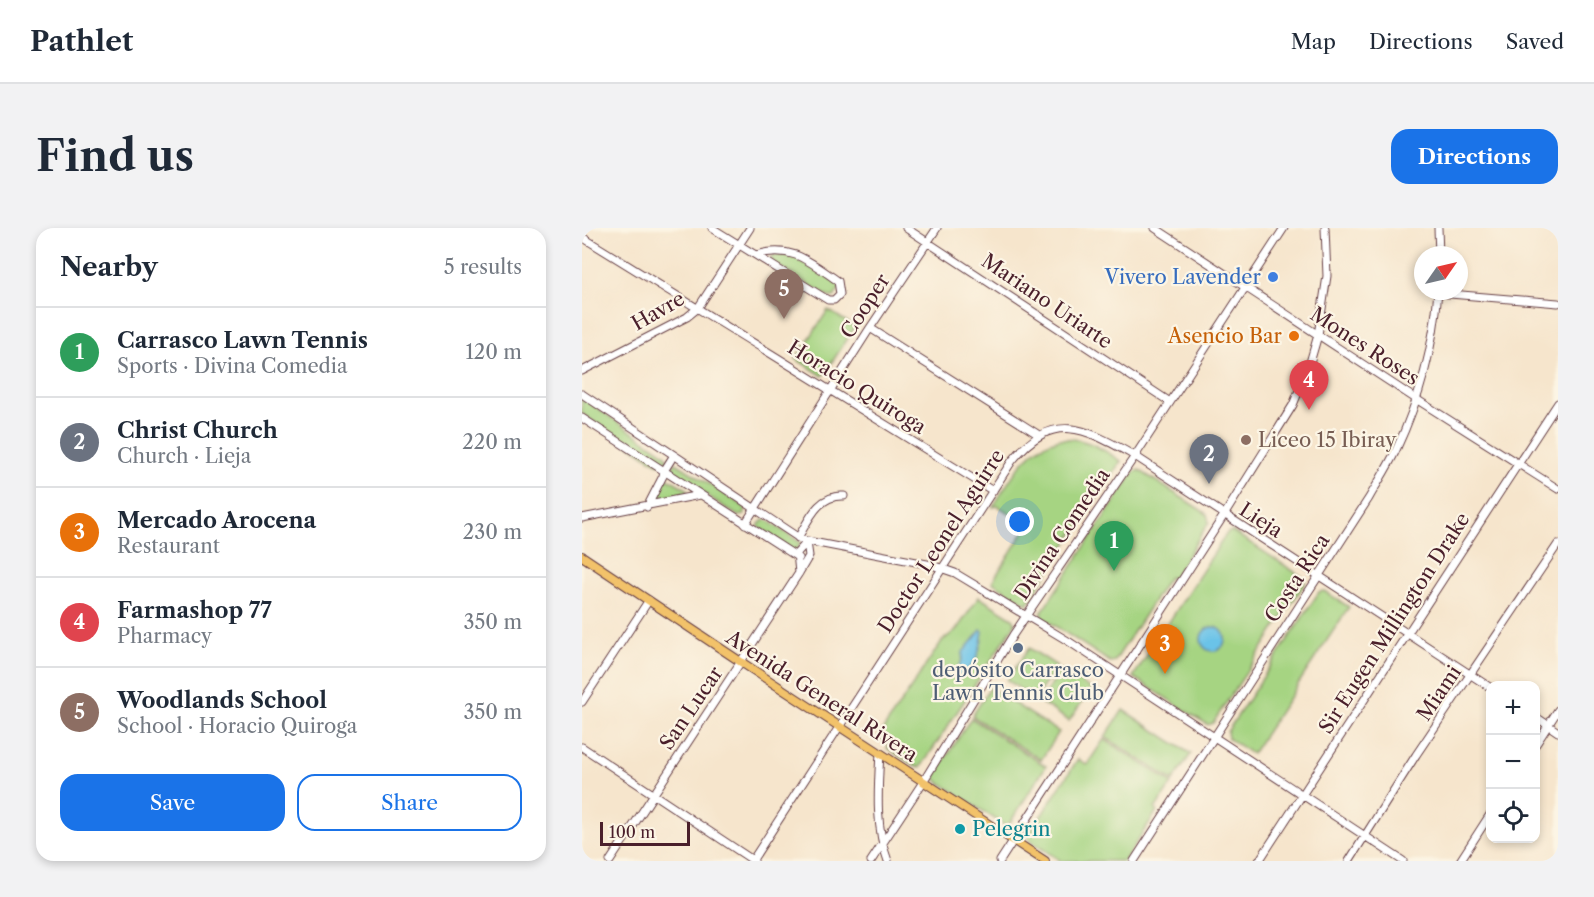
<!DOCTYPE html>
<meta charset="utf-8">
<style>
:root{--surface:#fff;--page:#f2f2f3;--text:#1f2937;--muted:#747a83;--line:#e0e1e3;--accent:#1a73e8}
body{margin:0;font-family:"Libre Caslon Text",serif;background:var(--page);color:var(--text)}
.controls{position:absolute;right:18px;bottom:18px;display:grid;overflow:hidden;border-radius:12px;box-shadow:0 3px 9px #0003}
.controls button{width:54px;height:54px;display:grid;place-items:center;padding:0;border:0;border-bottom:2px solid var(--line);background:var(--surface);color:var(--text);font:30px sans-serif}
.compass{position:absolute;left:832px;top:18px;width:54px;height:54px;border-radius:50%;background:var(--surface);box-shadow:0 3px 9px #0003;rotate:56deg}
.scale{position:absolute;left:18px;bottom:15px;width:90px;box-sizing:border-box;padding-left:6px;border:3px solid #4a1f2b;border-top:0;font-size:16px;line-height:21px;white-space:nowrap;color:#4a1f2b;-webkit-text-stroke:4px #fcf5e5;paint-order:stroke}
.you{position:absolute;left:438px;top:294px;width:21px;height:21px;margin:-15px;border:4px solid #fff;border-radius:50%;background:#1a73e8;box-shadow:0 0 0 9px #1a73e833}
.badge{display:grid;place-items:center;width:39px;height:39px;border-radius:50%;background:var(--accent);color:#fff;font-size:20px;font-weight:700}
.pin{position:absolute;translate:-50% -50px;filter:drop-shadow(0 2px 3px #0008)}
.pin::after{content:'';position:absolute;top:32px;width:21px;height:18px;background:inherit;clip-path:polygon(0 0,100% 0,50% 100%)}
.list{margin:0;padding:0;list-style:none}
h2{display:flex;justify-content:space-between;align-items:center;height:78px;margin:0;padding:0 24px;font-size:26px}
h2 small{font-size:20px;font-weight:400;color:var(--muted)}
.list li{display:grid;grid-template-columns:39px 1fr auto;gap:18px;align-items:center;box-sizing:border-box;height:90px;padding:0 24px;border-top:2px solid var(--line)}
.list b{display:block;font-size:22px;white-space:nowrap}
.list p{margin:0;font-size:20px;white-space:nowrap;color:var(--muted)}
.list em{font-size:20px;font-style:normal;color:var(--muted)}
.actions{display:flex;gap:12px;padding:18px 24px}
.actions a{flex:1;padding:14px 0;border:2px solid var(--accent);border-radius:18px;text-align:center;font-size:21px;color:var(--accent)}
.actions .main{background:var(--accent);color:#fff}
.icon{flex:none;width:33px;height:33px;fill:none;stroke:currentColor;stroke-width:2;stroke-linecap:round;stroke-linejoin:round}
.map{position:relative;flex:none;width:976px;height:633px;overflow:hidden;border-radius:18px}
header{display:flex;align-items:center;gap:36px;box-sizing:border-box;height:84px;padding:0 30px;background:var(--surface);border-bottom:2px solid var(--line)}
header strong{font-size:28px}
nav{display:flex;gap:33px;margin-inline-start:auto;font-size:21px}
.intro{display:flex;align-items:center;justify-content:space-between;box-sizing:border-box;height:144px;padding:0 36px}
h1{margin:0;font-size:42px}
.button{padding:15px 27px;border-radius:18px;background:var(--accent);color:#fff;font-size:21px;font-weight:700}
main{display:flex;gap:36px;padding:0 36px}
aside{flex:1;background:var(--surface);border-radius:18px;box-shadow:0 3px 9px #0003}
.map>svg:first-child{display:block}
.green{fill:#a6d482;stroke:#787a56;stroke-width:1.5}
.water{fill:#6bc3e8;stroke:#5a718a;stroke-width:1.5}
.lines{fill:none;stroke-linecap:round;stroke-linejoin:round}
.minor-casing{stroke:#643d43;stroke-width:9}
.major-casing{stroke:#643d43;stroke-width:10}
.minor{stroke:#fff;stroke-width:7}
.major{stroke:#f2c26a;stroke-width:8}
.shop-dot{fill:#3f7fe0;stroke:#fcf5e5;stroke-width:2}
.food-dot{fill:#e8710a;stroke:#fcf5e5;stroke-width:2}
.education-dot{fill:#8d6e63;stroke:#fcf5e5;stroke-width:2}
.service-dot{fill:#5c6f8a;stroke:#fcf5e5;stroke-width:2}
.culture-dot{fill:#0f9aa8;stroke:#fcf5e5;stroke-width:2}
.labels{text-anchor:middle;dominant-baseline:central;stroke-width:4.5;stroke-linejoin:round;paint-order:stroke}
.shop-label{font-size:20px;fill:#366cbe;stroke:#fcf5e5;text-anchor:end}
.street-label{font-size:20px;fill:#4a1f2b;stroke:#fcf5e5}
.food-label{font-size:20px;fill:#c56008;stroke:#fcf5e5;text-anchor:end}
.education-label{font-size:20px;fill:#785e54;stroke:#fcf5e5;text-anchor:start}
.service-label{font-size:20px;fill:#4e5e75;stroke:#fcf5e5}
.culture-label{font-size:20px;fill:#0d838f;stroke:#fcf5e5;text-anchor:start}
</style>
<header>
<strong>Pathlet</strong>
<nav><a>Map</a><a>Directions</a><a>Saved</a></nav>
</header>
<div class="intro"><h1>Find us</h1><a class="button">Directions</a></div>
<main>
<aside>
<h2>Nearby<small>5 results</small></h2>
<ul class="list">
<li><span class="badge" style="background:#2e9e5b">1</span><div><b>Carrasco Lawn Tennis</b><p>Sports · Divina Comedia</p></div><em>120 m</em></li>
<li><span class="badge" style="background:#6b7280">2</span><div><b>Christ Church</b><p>Church · Lieja</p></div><em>220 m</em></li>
<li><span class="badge" style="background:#e8710a">3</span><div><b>Mercado Arocena</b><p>Restaurant</p></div><em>230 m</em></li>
<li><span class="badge" style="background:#e0444e">4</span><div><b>Farmashop 77</b><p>Pharmacy</p></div><em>350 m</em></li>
<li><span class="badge" style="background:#8d6e63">5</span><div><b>Woodlands School</b><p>School · Horacio Quiroga</p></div><em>350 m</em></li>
</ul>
<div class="actions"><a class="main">Save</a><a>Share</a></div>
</aside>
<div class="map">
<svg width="976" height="633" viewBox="0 0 976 633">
<rect width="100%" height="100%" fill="#fcf5e5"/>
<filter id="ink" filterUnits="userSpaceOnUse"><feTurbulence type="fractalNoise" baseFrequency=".0167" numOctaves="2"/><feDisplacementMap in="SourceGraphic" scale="12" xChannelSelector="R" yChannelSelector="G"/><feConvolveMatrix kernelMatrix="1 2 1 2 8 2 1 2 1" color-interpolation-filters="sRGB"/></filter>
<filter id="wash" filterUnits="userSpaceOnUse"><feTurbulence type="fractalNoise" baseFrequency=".008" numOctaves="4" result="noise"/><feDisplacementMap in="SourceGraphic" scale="24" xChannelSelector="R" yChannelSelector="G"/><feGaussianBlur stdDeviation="1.35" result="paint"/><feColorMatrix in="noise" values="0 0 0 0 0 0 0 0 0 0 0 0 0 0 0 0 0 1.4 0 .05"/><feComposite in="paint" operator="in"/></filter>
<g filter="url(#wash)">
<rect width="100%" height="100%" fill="#f6e5cc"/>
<!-- green -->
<path class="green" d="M192 27H209L255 54 258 60 252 69H247L191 35 189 30Z
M246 82 273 99 241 148 214 131Z
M0 170 83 226 86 231 83 236H76L0 186Z
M478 211C503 209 519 220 539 233L445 376 410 354 446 297 416 278 411 279C429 251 443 219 478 211Z
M94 235 162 278 164 281 162 287 156 288 91 245 89 240Z
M557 242 625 286 627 294 591 351 587 349 533 433 528 434 461 390 459 385 552 244Z
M84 249 105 261V266L78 272 76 264Z
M183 291 219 315 213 324 177 300V296Z
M650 303 722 350 723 355 631 495 626 497 551 449 645 305Z
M742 363 767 379 670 526 646 510 645 504 737 364Z
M397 369 432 391 433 396 339 539H334L305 520 307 516 296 509 360 413 375 401Z
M447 420 475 438 453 471 425 452Z
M479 441 509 461 487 493 458 474Z
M408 460 477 504 459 532 390 488Z
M541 482 609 526 591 553 523 509Z
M389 490 464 538 427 596 422 597 354 552 353 547Z
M522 511 590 555 573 581 575 583 542 633H479L448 613 446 608 496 531 505 537Z"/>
<!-- water -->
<path class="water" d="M619 411a12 12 0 1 1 24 0a12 12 0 1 1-24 0Z
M399 402 401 403C399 421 394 442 375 448L373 447 380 432 381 424Z"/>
</g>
<g filter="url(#ink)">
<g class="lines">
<!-- minor casing -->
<g class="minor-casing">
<path id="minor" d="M130 0 246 72H252L258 66 256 53C228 34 210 16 174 27
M324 0 588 174
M573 0 834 171 976 261
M856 0 857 27
M0 9 411 263
M856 65 976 75
M288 100 457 207
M0 143 105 89 116 80 168 0
M0 166 220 312 350 337 373 345 486 413 821 633
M0 190 217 330
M65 279 81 248 82 243 92 227
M0 290 118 267
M163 296 288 100 355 0
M216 310C227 291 237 266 262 268
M0 474 67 372
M954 489 976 504
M954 516 976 482
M0 519 172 633
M298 525C296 561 293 599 306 633
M28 633 217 345 227 328 225 314 215 325 217 345
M170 633 430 233C472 181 504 201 553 228L909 460
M289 633 341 554 431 407 553 228 702 0
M418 633 646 281 711 177 727 138 736 107 745 48 743 0
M552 633 787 270C796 254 806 239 814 222 837 173 852 117 856 63
M677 633 976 175
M767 633 834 527 976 316
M878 633 909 585"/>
</g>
<!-- major casing -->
<g class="major-casing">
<path id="major" d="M0 328 159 434 463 633"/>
</g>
<!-- minor -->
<use href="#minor" class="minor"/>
<!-- major -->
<use href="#major" class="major"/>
</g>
</g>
<!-- markers -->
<circle class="shop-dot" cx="691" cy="49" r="6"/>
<circle class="food-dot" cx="712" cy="108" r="6"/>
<circle class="education-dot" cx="664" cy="212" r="6"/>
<circle class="service-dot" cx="436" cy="420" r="6"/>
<circle class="culture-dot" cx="378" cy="601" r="6"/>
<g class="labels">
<!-- shop labels -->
<g class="shop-label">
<text x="679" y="49">Vivero Lavender</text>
</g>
<!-- street labels -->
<g class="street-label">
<text transform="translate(465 73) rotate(34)">Mariano Uriarte</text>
<text transform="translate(283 78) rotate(-57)">Cooper</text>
<text transform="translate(76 83) rotate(-30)">Havre</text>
<text transform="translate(783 118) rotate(33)">Mones Roses</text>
<text transform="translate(275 159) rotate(32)">Horacio Quiroga</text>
<text transform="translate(679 292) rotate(33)">Lieja</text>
<text transform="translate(480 306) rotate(-56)">Divina Comedia</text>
<text transform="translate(359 313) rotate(-57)">Doctor Leonel Aguirre</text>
<text transform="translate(715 350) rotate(-57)">Costa Rica</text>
<text transform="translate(812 395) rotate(-57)">Sir Eugen Millington Drake</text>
<text transform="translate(857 465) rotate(-56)">Miami</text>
<text transform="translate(240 468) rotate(33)">Avenida General Rivera</text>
<text transform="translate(109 480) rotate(-56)">San Lucar</text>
</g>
<!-- food labels -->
<g class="food-label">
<text x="700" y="108">Asencio Bar</text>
</g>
<!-- education labels -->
<g class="education-label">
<text x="676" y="212">Liceo 15 Ibiray</text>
</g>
<!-- service labels -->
<g class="service-label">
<text x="436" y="442">depósito Carrasco<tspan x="436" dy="23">Lawn Tennis Club</tspan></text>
</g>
<!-- culture labels -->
<g class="culture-label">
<text x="390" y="601">Pelegrin</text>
</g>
</g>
</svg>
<div class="controls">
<button>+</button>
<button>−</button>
<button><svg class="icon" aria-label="locate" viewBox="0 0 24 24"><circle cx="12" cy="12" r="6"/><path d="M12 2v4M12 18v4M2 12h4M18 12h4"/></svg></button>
</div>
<svg class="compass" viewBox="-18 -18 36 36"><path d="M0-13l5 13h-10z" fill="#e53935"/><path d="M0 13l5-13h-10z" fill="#747a83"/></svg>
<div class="scale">100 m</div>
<div class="you"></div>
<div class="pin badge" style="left:532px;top:343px;background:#2e9e5b">1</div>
<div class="pin badge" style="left:627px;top:256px;background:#6b7280">2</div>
<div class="pin badge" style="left:583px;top:446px;background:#e8710a">3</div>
<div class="pin badge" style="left:727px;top:182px;background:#e0444e">4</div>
<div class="pin badge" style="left:202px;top:91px;background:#8d6e63">5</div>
</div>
</main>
